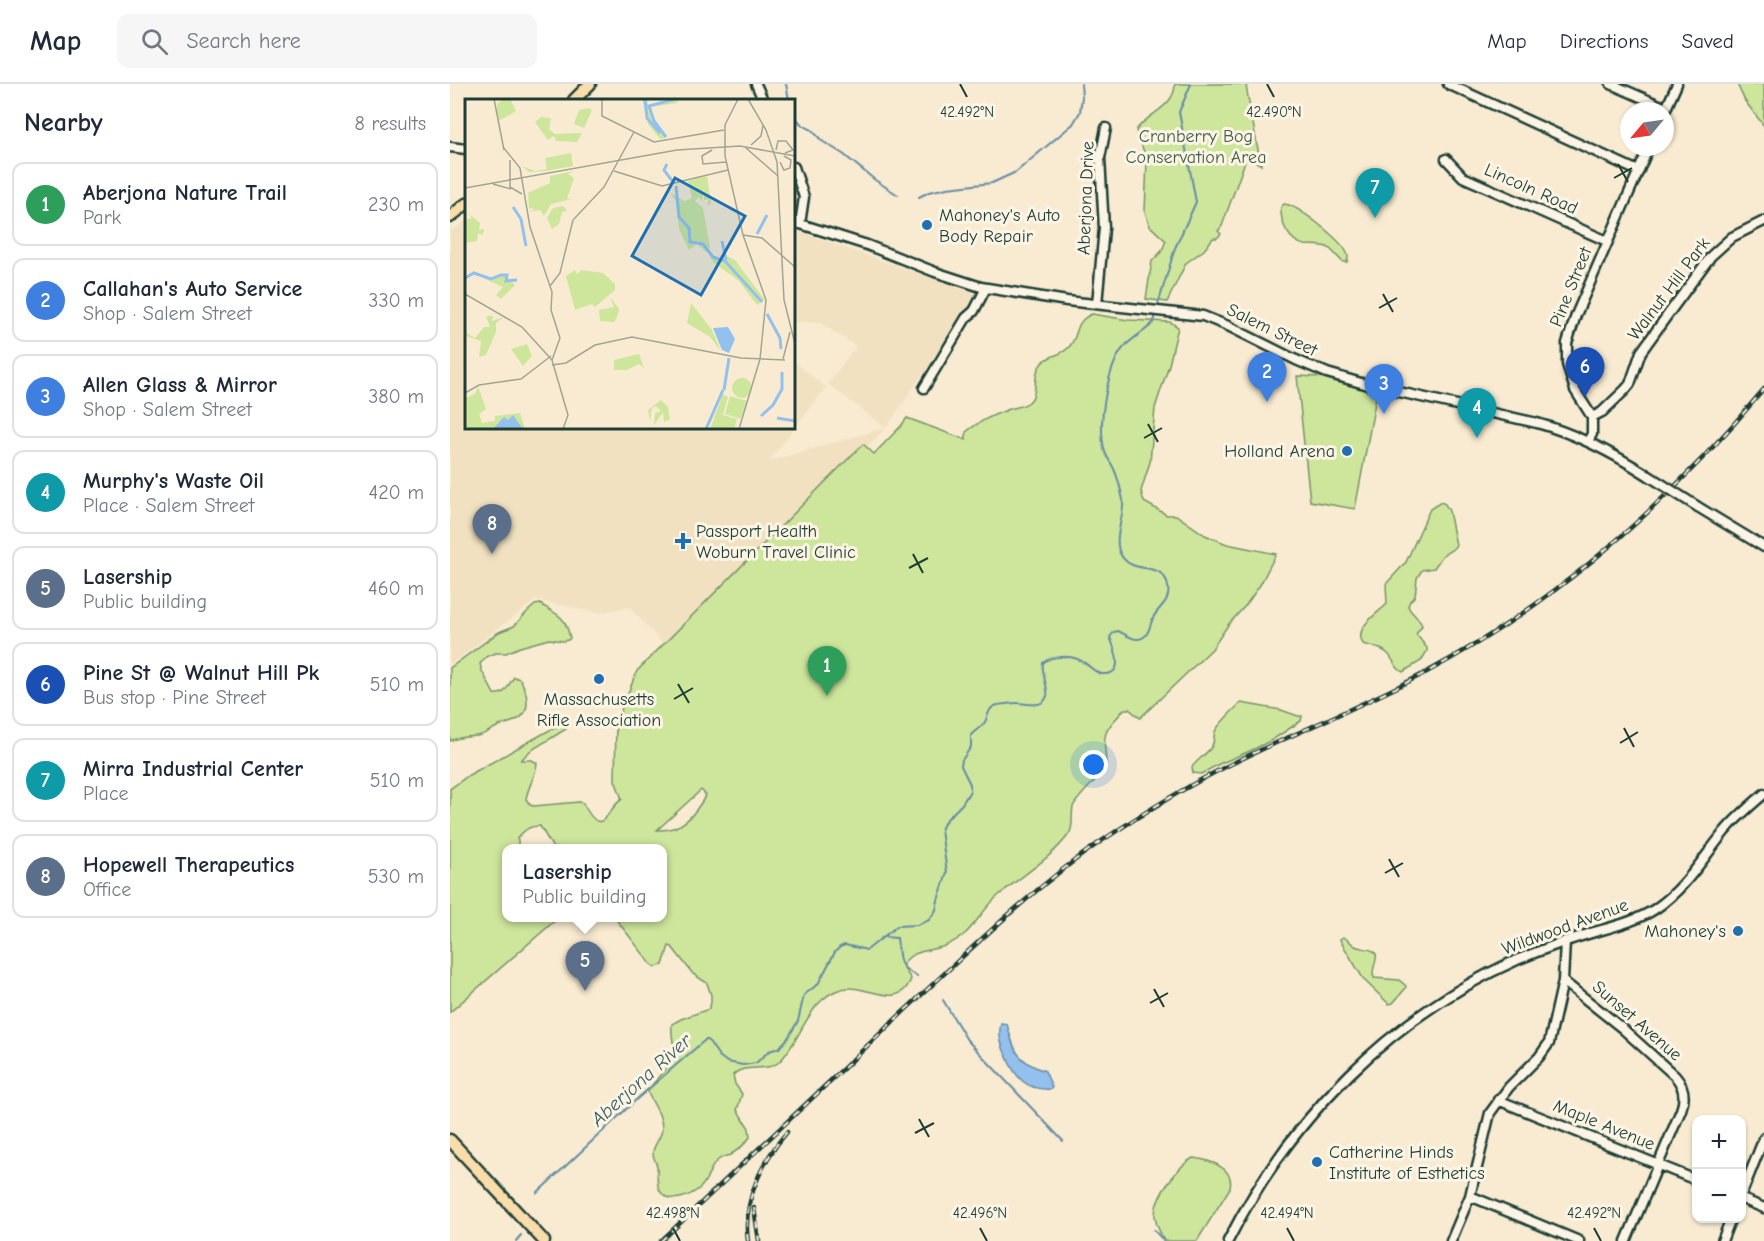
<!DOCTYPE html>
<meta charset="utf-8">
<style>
:root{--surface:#fff;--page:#f6f6f7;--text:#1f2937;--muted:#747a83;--line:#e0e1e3;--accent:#1f6fb2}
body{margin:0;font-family:"Comic Neue",sans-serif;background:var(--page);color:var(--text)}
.controls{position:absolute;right:18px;bottom:18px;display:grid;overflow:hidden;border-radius:12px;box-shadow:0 2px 4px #0004}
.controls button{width:54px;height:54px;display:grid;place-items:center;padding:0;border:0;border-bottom:2px solid var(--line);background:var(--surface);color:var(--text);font:30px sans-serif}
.compass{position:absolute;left:1170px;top:18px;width:54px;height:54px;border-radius:50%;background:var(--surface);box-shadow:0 2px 4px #0004;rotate:241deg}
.you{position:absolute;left:644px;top:681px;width:21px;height:21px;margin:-15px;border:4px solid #fff;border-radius:50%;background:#1a73e8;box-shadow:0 0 0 9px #1a73e833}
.badge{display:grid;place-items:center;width:39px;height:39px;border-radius:50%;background:var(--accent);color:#fff;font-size:20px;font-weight:700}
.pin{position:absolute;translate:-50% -50px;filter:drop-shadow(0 2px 3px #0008)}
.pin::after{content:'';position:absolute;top:32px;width:21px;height:18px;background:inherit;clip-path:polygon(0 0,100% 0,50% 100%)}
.popup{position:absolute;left:52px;top:760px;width:165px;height:78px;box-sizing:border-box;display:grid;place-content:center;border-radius:12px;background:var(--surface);filter:drop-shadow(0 2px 4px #0005);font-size:20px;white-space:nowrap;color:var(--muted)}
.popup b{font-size:22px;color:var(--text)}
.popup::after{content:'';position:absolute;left:50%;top:100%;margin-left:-12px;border:12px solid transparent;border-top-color:var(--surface)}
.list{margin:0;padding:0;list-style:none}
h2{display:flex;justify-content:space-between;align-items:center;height:78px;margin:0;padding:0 24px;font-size:26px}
h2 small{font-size:20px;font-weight:400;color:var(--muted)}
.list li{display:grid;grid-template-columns:39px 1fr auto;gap:18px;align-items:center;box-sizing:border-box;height:84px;margin:0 12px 12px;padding:0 12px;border:2px solid var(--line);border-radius:12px}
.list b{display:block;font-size:22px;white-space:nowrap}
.list p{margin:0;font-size:20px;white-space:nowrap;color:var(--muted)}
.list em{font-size:20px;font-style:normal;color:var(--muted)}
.icon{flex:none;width:33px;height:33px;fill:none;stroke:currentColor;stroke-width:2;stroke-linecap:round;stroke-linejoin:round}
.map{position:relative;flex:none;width:1314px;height:1157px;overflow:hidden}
header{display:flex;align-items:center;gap:36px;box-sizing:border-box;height:84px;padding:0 30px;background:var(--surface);border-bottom:2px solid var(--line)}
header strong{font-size:28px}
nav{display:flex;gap:33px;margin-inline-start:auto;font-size:21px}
.search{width:420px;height:54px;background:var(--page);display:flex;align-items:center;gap:15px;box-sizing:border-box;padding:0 21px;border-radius:12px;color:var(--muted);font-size:22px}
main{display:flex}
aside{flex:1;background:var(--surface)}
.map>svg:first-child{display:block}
.built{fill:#f1e1c0}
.green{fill:#cee69c;stroke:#769268;stroke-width:1.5;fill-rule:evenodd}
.water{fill:#93c0ed;stroke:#658ca3;stroke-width:1.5}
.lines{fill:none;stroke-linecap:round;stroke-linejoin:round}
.stream{stroke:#658ca3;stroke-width:2}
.minor-casing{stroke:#1f3d34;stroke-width:13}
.major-casing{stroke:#1f3d34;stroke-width:15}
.minor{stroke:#fcf5e5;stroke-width:8}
.major{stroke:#f9ddab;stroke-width:10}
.rail-casing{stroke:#1f3d34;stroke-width:4.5}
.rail{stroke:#fcf5e5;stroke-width:2;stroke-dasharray:7;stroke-linecap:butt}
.minor-bridge-casing{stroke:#1f3d34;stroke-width:13;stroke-linecap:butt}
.minor-bridge{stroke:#fcf5e5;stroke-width:8}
.ticks{fill:none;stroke:#1f3d34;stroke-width:2}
.poi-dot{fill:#1f6fb2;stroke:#fcf5e5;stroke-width:2}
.labels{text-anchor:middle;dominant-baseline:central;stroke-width:6;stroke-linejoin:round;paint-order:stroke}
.park-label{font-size:18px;fill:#425f49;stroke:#fcf5e5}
.street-label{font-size:18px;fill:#1f3d34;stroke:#fcf5e5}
.poi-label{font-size:18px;fill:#1f3d34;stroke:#fcf5e5;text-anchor:start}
.water-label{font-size:20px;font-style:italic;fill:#3c5e62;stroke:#fcf5e5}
.inset-river{fill:none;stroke:#93c0ed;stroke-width:3}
.inset-road{fill:none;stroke:#a1a592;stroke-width:1.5}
.view{fill:#1f6fb2;fill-opacity:0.15;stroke:#1f6fb2;stroke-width:3}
.inset-edge{fill:none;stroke:#1f3d34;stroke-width:3}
.ticks-label{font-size:15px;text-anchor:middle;fill:#1f3d34;stroke:#fcf5e5;stroke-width:6;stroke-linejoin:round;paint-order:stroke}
</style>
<header>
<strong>Map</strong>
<div class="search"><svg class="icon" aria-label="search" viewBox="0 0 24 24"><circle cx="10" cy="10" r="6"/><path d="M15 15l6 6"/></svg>Search here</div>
<nav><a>Map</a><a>Directions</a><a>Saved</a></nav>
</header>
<main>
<aside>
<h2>Nearby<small>8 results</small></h2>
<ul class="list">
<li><span class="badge" style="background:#2e9e5b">1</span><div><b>Aberjona Nature Trail</b><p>Park</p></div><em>230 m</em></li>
<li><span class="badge" style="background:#3f7fe0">2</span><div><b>Callahan's Auto Service</b><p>Shop · Salem Street</p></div><em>330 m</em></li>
<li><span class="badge" style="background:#3f7fe0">3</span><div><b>Allen Glass &amp; Mirror</b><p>Shop · Salem Street</p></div><em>380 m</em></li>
<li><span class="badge" style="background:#0f9aa8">4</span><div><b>Murphy's Waste Oil</b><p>Place · Salem Street</p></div><em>420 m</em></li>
<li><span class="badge" style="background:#5c6f8a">5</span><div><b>Lasership</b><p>Public building</p></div><em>460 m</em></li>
<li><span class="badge" style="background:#1a4fb4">6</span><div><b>Pine St @ Walnut Hill Pk</b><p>Bus stop · Pine Street</p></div><em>510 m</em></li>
<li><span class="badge" style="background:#0f9aa8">7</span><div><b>Mirra Industrial Center</b><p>Place</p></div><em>510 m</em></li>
<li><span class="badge" style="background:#5c6f8a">8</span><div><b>Hopewell Therapeutics</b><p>Office</p></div><em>530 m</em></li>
</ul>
</aside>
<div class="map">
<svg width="1314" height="1157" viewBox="0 0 1314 1157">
<rect width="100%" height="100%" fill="#f8ebd1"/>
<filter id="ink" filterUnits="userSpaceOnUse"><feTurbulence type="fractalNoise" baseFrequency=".0167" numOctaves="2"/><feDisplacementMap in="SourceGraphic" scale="12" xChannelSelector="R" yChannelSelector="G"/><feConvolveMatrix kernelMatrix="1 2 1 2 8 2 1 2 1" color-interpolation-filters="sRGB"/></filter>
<g filter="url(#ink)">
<!-- built -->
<path class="built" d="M16 137V344H344V278L376 303 319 377 436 344 378 300 406 262 368 238H344V146L528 210 436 344 217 564 179 523 149 529 86 516 0 581V148Z"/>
<!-- green -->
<path class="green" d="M725 0H796L797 8 811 81 797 72 772 142 768 147 771 150 767 154H763L754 166 736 179 717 218 696 215 702 177 711 168 716 157 700 142 695 128 697 76 686 46C698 29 725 23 725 0Z
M1287 0H1314V42L1295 17Z
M834 120C848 121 891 156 897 169 899 173 898 174 897 178H893C888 174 884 168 879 164 872 160 862 162 855 161 839 158 830 139 831 123Z
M642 230 678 236 720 238 728 243 719 281 705 324 700 378 691 407 694 418 717 431H726L755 451 767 456 777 460 826 470 810 501 796 521 778 541 762 565 690 634 679 625H674C669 633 659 640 656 649 651 662 660 676 653 688 647 695 625 716 623 723 621 732 624 743 619 750 602 774 571 792 549 811 536 822 528 837 516 849 509 855 500 860 492 863 482 866 453 868 454 883 455 888 459 891 461 895 448 929 416 898 391 905 358 915 352 955 330 977 316 990 295 978 283 991L285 1000 292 1010 287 1026 299 1044 300 1053C295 1061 288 1066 280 1071 276 1072 270 1074 267 1077 259 1084 258 1097 250 1104 239 1113 218 1122 209 1105 206 1098 208 1090 207 1082 206 1078 203 1074 203 1069 203 1060 213 1053 212 1043 212 1031 203 1020 198 1009L199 1005 222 976C227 964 220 953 222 940L231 935 259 925 261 919V911L257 899 243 890 222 863 219 862 213 881 205 883 201 880 165 834H213V764H103L90 742C78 742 75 746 67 754L68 756V764H57V834H108L0 928V705L19 691 107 642 115 640 117 641 116 645 80 667 71 676H82L87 679C86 692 78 702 76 715L80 721 84 722 129 718 133 719C153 758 156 725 172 715L165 696 166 639 187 587 413 360 424 370 451 342 457 334 516 356V348C528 338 543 331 557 326 564 323 573 323 579 318 588 311 583 293 589 283 596 270 611 273 619 263 630 251 623 238 642 230ZM251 706 256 711C244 731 233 747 207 746Z
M847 292 870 293 927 308 905 425 860 417Z
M991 418 995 420 999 427 1006 461 1003 465 993 471 984 484 972 486 967 494 965 512 960 517 958 522C961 530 970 534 972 542L966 550 977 564V567L971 577 953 588C944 584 944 575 937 569 930 563 921 563 913 560 903 544 927 530 937 520L936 500 956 478 980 425Z
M90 520C107 531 115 530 120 554L118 556 113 557 99 555 70 563 56 569H46L36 573 30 580 32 587 44 610C56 612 58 601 64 593L70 595C77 607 83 629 66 636 61 639 54 640 49 642 42 645 35 651 27 652 19 653 8 653 0 657V584L49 548 64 542 78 527 85 521Z
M791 619 831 626 848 632H852L851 637 822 656 800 667 769 680 751 690 743 689 742 683C748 675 757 670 762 662 765 657 763 652 765 648 766 643 787 622 791 619Z
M893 853C898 855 901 859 905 862 913 866 929 863 926 875 925 883 921 886 924 894L949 896 956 902 955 905 943 919 939 920 914 896 891 858 890 855Z
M743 1074C759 1076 785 1083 780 1104L747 1157H714C711 1149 704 1139 705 1129 706 1112 728 1082 743 1074Z"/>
<!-- water -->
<path class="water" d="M551 939 557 940C564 966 566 977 595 987L602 1003 601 1005C576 1007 565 993 556 971 551 961 548 950 551 939Z"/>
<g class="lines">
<!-- stream -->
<path class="stream" d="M336 0 339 16
M344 29 347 35 352 41 362 46 372 57 393 70 425 96 448 111
M469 113 479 108 497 104 542 99 566 88 623 40 630 28 632 13 631 0
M707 224 725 164 746 118 729 28 741 0
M435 853 447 854C450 875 446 882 467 892
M493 916 517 956 613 1057
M87 1109 188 1014 255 956H258L269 972 277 978 293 981 306 979 319 967 329 964 338 954 348 937 354 911 368 900 385 868 390 863 395 861 417 866 447 842 467 841 479 836 486 826 488 816 497 789 491 746 495 737 512 720 520 707V700L511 682 512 676 521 663V651C525 646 531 644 535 638 539 630 538 623 548 621 555 620 561 619 567 619 577 619 593 625 597 612 599 605 591 589 593 579 601 571 623 571 633 578 639 581 645 590 653 590 676 591 665 565 660 553L664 548 668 547C674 549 681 556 688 555 699 554 699 543 703 534 708 523 721 518 718 503 714 476 686 491 673 474 660 458 675 434 673 416 671 406 668 394 664 385 661 378 656 373 654 365 648 340 657 279 676 261 685 252 696 247 704 238L706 229
M704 1146 714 1157
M66 1157 71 1151"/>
<!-- minor casing -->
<g class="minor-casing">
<path id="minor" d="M306 0 313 16
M998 0 1188 87
M1161 0 1216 24
M1215 27 1227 0
M0 63 16 65
M996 75 1013 93 1157 157
M344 83 354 113 350 140
M344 138 417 161 485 188 531 203 617 217 753 232 778 242 846 276 877 289 918 301 1087 339C1127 350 1163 369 1199 392
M647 220 654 144 650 74 656 44
M474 304 516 234 524 227 536 204
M1142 333 1152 328 1175 306 1180 300 1191 268 1219 229 1261 172 1282 153 1314 137
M1138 357 1142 350V333L1125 306 1117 280V259L1126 231 1199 63
M1248 423 1314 463
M1113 897 1173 945 1225 992C1234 1002 1236 1013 1231 1026L1176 1157
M1048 1016 1246 1096
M1292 1109 1314 1054
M1020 1112 1129 1157
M1292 1115 1314 1124
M778 1157C841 1033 942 931 1069 875 1092 866 1114 857 1138 850 1161 843 1185 838 1205 825 1235 805 1253 774 1275 747 1287 733 1300 722 1314 710
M1001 1157 1020 1112 1040 1029 1059 1003 1089 973 1099 959 1113 897 1115 857
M1272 1157 1281 1134"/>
</g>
<!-- major casing -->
<g class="major-casing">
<path id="major" d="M124 16 140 0
M0 133 16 120
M0 1056 94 1157"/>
</g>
<!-- minor -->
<use href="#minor" class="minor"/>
<!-- major -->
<use href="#major" class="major"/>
<!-- rail casing -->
<g class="rail-casing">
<path id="rail" d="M304 1124 309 1157
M211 1157C292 1081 372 1005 452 929 516 870 578 808 650 758 693 729 737 702 783 679 847 648 912 622 975 589 1106 519 1219 419 1314 305
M298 1157C292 1118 312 1077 337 1048"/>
</g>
<!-- rail -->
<use href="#rail" class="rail"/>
<!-- minor-bridge casing -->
<g class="minor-bridge-casing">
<path id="minor-bridge" d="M1199 392 1248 423"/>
</g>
<!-- minor-bridge -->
<use href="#minor-bridge" class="minor-bridge"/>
</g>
</g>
<!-- ticks -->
<path class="ticks" d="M510 0 517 13M817 0 824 13M1168 80 1178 98M1164 94 1182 84M933 210 943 228M929 224 947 214M698 340 708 358M694 354 712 344M463 470 473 489M459 484 478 474M228 600 239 619M224 615 243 604M1174 644 1184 663M1170 659 1188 648M939 775 949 793M935 789 953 779M704 905 714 923M700 919 718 909M469 1035 479 1053M465 1049 484 1039M223 1144 230 1157M530 1144 537 1157M837 1144 844 1157M1144 1144 1151 1157"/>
<!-- markers -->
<g class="poi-dot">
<circle cx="477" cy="141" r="6"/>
<circle cx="897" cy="367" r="6"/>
<path d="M230 448h6v6h6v6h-6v6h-6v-6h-6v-6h6z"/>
<circle cx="149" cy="595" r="6"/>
<circle cx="1288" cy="847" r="6"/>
<circle cx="867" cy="1078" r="6"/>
</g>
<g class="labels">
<!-- park labels -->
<g class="park-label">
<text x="746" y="52">Cranberry Bog<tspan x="746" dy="21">Conservation Area</tspan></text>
</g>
<!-- street labels -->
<g class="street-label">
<text transform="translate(1081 105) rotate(24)">Lincoln Road</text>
<text transform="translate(636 114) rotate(-88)">Aberjona Drive</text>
<text transform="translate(1121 203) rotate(-68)">Pine Street</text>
<text transform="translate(1219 205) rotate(-53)">Walnut Hill Park</text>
<text transform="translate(822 246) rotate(26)">Salem Street</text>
<text transform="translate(1115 843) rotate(-20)">Wildwood Avenue</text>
<text transform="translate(1187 937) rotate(41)">Sunset Avenue</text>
<text transform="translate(1154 1041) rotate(22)">Maple Avenue</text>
</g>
<!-- poi labels -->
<g class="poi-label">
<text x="489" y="131">Mahoney's Auto<tspan x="489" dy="21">Body Repair</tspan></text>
<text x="885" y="367" text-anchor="end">Holland Arena</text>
<text x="246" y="447">Passport Health<tspan x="246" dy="21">Woburn Travel Clinic</tspan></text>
<text x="149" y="615" text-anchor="middle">Massachusetts<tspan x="149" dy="21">Rifle Association</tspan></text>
<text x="1276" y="847" text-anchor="end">Mahoney's</text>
<text x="879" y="1068">Catherine Hinds<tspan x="879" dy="21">Institute of Esthetics</tspan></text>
</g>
<!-- water labels -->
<g class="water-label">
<text transform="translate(191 996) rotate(-42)">Aberjona River</text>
</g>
</g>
<!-- overview -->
<g transform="translate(15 15)">
<rect width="330" height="330" fill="#f8ebd1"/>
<path d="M39 0H45L51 12 32 23V5ZM177 0H182L183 7 214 0 212 4 185 8 188 23 200 39 195 40 183 25ZM124 9 127 11 119 29 109 25 114 11ZM76 18 86 19 84 30 90 35 117 34 112 43 91 42 89 37 83 41 70 23ZM106 54 108 67 81 72 64 73 57 67 70 72 82 70 80 59ZM109 72 103 75 109 79 102 100H107L86 105 79 117 75 111 63 113 70 110 64 109 63 94 85 84V77ZM242 77 246 105 242 106 244 100 239 101V90L237 103 234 98 230 102 238 109 245 148 241 153 232 145 224 151 214 130 211 102 205 94 220 102 227 99 223 82ZM98 107 102 112 97 113 94 125 87 130 82 119 88 109ZM0 112 15 124 14 131 20 130 17 136 13 134 12 142 0 144V121L7 119ZM243 153 256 161 260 156 270 161 300 201 292 206 274 182 248 163ZM110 171 112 175 117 171 138 174 150 185V191L130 208 127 205 110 211 101 177ZM41 176 50 186 36 200 31 196 38 188 18 179ZM145 198 154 210 152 218 149 223 135 222 134 211 149 208ZM226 204 247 231 256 252 245 238 222 224ZM21 217H28L27 222 39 218 31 224V233L21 256 14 258 16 242 4 238 0 236V233L10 239 19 228H25ZM62 245 67 257 58 267 46 250ZM174 255 179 269 174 265 162 271H149V261ZM267 289a10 10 0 1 1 20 0a10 10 0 1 1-20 0ZM13 287 21 310 14 315 17 324 30 322V317L55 314 60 330H0V299L10 295ZM258 295 263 298 258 316 272 320 269 330H245ZM265 297 282 302 276 320 260 315ZM196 301 203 308 205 320 199 323 198 313 189 326 190 314 196 312 191 307 187 309 185 322 183 311Z" fill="#cee69c"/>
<path d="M263 228 270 240 264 254 257 251 248 229ZM48 316 58 330H28L39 318 43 321Z" fill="#93c0ed"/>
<path class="inset-river" d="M180 0 182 19 195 34M201 38 189 22 184 7 210 0M202 65 199 71 208 83M211 87 214 118 224 129 225 143 238 145 248 158 260 162 297 203M48 108 56 120 61 147M292 135 302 116M257 142 261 161M0 179 9 174 26 180 36 176H42L41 182 52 181M302 215 315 239 316 250M259 291 264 259M296 317 308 306 317 290V273M312 319 330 322M241 330 258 291"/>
<path class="inset-road" d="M29 0 39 51M137 0V17L189 43 259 31M273 0 260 26V57L278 136 301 201 295 260 274 330M283 0 301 31 312 63 319 201 330 245M286 46 296 37 298 26M38 48 55 69 65 128 87 193 86 211 95 239 87 261 103 316 98 330M281 49 313 77M247 51 237 57 238 65 261 63M311 51 313 42H321L328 51 320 54M45 61V88L57 95M315 63 319 71 325 69 326 61 319 57M149 72 197 87 263 71M28 85 46 90M0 89 212 51 275 47 330 57M278 136 297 139 330 168M85 187 95 174 108 121 139 88 169 33M0 195 57 228 87 261M318 260 325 233M87 266 101 264 130 246 167 238 276 259 320 261M0 294 14 286 56 280 86 257"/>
<path class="view" d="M210 79 280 117 236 196 167 157Z"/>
<rect width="330" height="330" class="inset-edge"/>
</g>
<g class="ticks-label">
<text x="517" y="33">42.492°N</text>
<text x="824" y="33">42.490°N</text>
<text x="223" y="1134">42.498°N</text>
<text x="530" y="1134">42.496°N</text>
<text x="837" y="1134">42.494°N</text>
<text x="1144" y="1134">42.492°N</text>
</g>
</svg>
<div class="controls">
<button>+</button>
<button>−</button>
</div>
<svg class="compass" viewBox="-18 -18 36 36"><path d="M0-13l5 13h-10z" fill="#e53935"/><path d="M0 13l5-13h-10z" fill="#747a83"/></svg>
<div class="you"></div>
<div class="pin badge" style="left:377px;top:612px;background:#2e9e5b">1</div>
<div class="pin badge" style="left:817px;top:318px;background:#3f7fe0">2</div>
<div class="pin badge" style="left:934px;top:330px;background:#3f7fe0">3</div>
<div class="pin badge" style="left:1027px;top:354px;background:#0f9aa8">4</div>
<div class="pin badge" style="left:135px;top:907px;background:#5c6f8a">5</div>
<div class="popup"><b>Lasership</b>Public building</div>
<div class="pin badge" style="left:1135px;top:313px;background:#1a4fb4">6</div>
<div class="pin badge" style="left:925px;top:134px;background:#0f9aa8">7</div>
<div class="pin badge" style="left:42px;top:470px;background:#5c6f8a">8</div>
</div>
</main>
